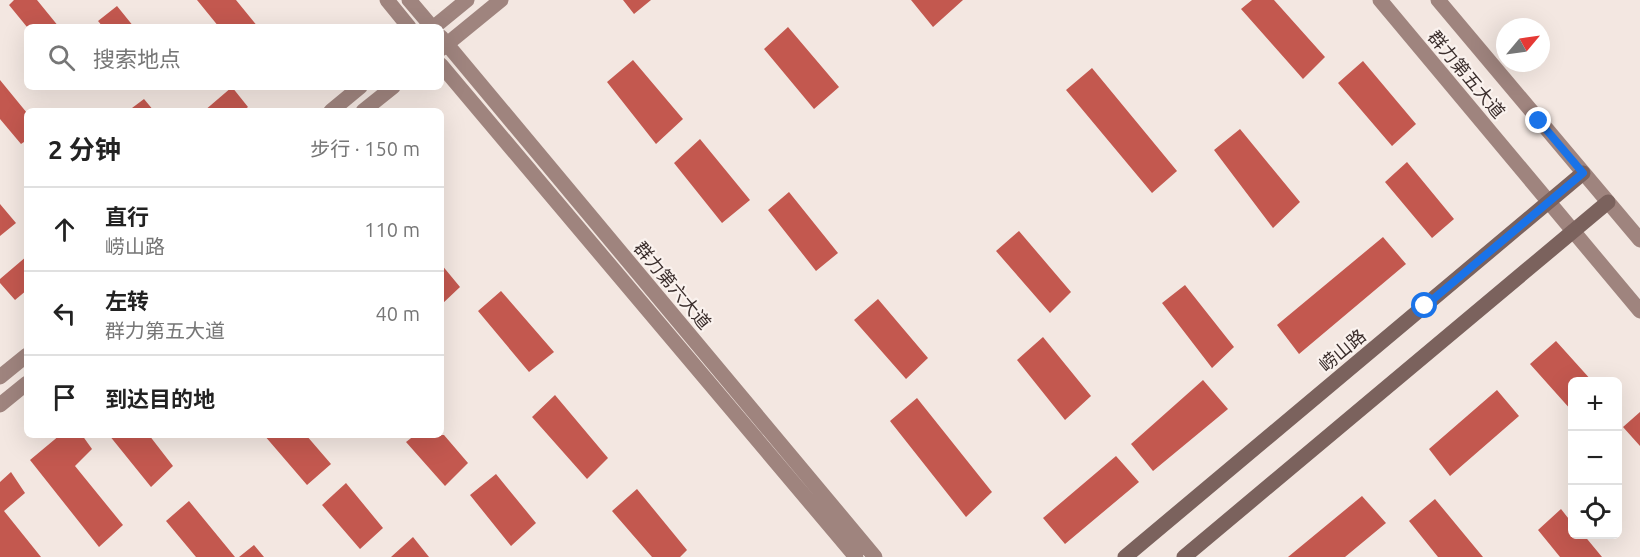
<!DOCTYPE html>
<html lang="zh">
<meta charset="utf-8">
<style>
:root{--surface:#fff;--page:#f2f2f2;--text:#222;--muted:#767676;--line:#e0e0e0}
body{margin:0;font-family:Ubuntu,"Noto Sans SC",sans-serif;background:var(--page);color:var(--text)}
.controls{position:absolute;right:18px;bottom:18px;display:grid;overflow:hidden;border-radius:9px;box-shadow:0 6px 24px #0002}
.controls button{width:54px;height:54px;display:grid;place-items:center;padding:0;border:0;border-bottom:2px solid var(--line);background:var(--surface);color:var(--text);font:30px sans-serif}
.compass{position:absolute;left:1496px;top:18px;width:54px;height:54px;border-radius:50%;background:var(--surface);box-shadow:0 6px 24px #0002;rotate:61deg}
.stop{position:absolute;width:18px;height:18px;margin:-14px;border:4px solid #1a73e8;border-radius:50%;background:#fff}
.stop.end{background:#1a73e8;border-color:#fff;box-shadow:0 2px 6px #0008}
.list{margin:0;padding:0;list-style:none}
h2{display:flex;justify-content:space-between;align-items:center;height:78px;margin:0;padding:0 24px;font-size:26px}
h2 small{font-size:20px;font-weight:400;color:var(--muted)}
.list li{display:grid;grid-template-columns:39px 1fr auto;gap:18px;align-items:center;box-sizing:border-box;height:84px;padding:0 24px;border-top:2px solid var(--line)}
.list b{display:block;font-size:22px;white-space:nowrap}
.list p{margin:0;font-size:20px;white-space:nowrap;color:var(--muted)}
.list em{font-size:20px;font-style:normal;color:var(--muted)}
.icon{flex:none;width:33px;height:33px;fill:none;stroke:currentColor;stroke-width:2;stroke-linecap:round;stroke-linejoin:round}
.map{position:relative;flex:none;width:1640px;height:557px;overflow:hidden}
.search{position:absolute;background:var(--surface);box-shadow:0 6px 24px #0002;left:24px;top:24px;width:420px;height:66px;display:flex;align-items:center;gap:15px;box-sizing:border-box;padding:0 21px;border-radius:9px;color:var(--muted);font-size:22px}
.panel{position:absolute;background:var(--surface);box-shadow:0 6px 24px #0002;left:24px;top:108px;width:420px;height:330px;border-radius:9px}
.map>svg:first-child{display:block}
.building{fill:#c3584f}
.lines{fill:none;stroke-linecap:round;stroke-linejoin:round}
.secondary{stroke:#9f847e;stroke-width:15}
.primary{stroke:#7b625d;stroke-width:15}
.route{stroke:#1a73e8;stroke-width:8}
.labels{text-anchor:middle;dominant-baseline:central;stroke-width:4.5;stroke-linejoin:round;paint-order:stroke}
.street-label{font-size:18px;fill:#3a2d2b;stroke:#faf2ee}
</style>
<div class="map">
<svg width="1640" height="557" viewBox="0 0 1640 557">
<rect width="100%" height="100%" fill="#f3e7e1"/>
<!-- building -->
<path class="building" d="M14 0H37L59 27H27L9 5Z
M197 0H236L258 27H219Z
M623 0H651L634 14Z
M911 0H963L933 27Z
M1252 0H1274L1325 57 1303 79 1241 9Z
M117 6 134 27H103L98 21Z
M788 27 839 87 814 109 764 49Z
M633 60 683 119 656 144 607 82Z
M1363 61 1416 124 1392 146 1338 83Z
M1092 68 1177 171 1152 193 1066 90Z
M0 80 27 113V140L21 144 0 119Z
M232 87 248 107 243 111H204Z
M144 99 154 111H128Z
M1240 129 1300 202 1273 228 1214 150Z
M700 139 750 200 722 223 674 163Z
M1407 162 1454 219 1432 238 1385 182Z
M789 192 838 253 816 271 768 210Z
M0 204 16 223 0 236Z
M1019 231 1071 292 1050 313 996 251Z
M1383 237 1406 264 1299 354 1277 325Z
M27 256V290L15 300 0 283V279Z
M441 264 460 287 441 305Z
M1185 285 1234 347 1212 368 1162 303Z
M501 291 554 352 529 372 478 311Z
M878 299 928 358 906 379 854 320Z
M1043 337 1091 396 1065 420 1017 360Z
M1556 341 1592 381H1572V411L1530 364Z
M1203 380 1228 409 1153 471 1131 444Z
M1497 390 1519 416 1450 476 1429 449Z
M555 395 608 458 587 479 532 417Z
M917 398 992 492 966 517 890 421Z
M1640 412V446L1623 427Z
M60 435H82L92 449 75 466 123 525 99 547 30 460Z
M109 435H149L173 466 151 487Z
M264 435H306L331 464 307 485Z
M415 435H444L468 463 445 486 406 442Z
M1116 456 1139 482 1065 544 1043 518Z
M11 472 25 493 4 511 41 557H0V482Z
M496 474 536 523 511 546 470 495Z
M346 483 383 528 360 549 322 505Z
M637 489 687 550 680 557H652L612 511Z
M1362 496 1386 523 1345 557H1288Z
M1435 499 1483 557H1438L1409 521Z
M189 501 235 557H196L166 521Z
M1561 509 1572 523V534H1583L1602 557H1560L1538 530Z
M413 537 429 557H391Z
M254 545 264 557H239Z"/>
<g class="lines">
<!-- secondary -->
<path class="secondary" d="M387 0 409 27
M409 0 432 27
M1380 0 1640 311
M1438 0 1640 240
M434 27 467 0
M441 37 875 557
M441 49 501 0
M441 65 856 557
M331 111 360 87
M363 111 393 87
M0 377 27 355
M0 405 27 383"/>
<!-- primary -->
<path class="primary" d="M1125 557 1583 173
M1184 557 1608 202"/>
</g>
<g class="lines">
<!-- route -->
<path class="route" d="M1425 306 1583 173 1539 121"/>
</g>
<g class="labels">
<!-- street labels -->
<g class="street-label">
<text transform="translate(1467 74) rotate(50)">群力第五大道</text>
<text transform="translate(673 285) rotate(50)">群力第六大道</text>
<text transform="translate(1342 350) rotate(-40)">崂山路</text>
</g>
</g>
</svg>
<div class="controls">
<button>+</button>
<button>−</button>
<button><svg class="icon" aria-label="locate" viewBox="0 0 24 24"><circle cx="12" cy="12" r="6"/><path d="M12 2v4M12 18v4M2 12h4M18 12h4"/></svg></button>
</div>
<svg class="compass" viewBox="-18 -18 36 36"><path d="M0-13l5 13h-10z" fill="#e53935"/><path d="M0 13l5-13h-10z" fill="#767676"/></svg>
<div class="stop" style="left:1425px;top:306px"></div>
<div class="stop end" style="left:1539px;top:121px"></div>
<div class="search"><svg class="icon" aria-label="search" viewBox="0 0 24 24"><circle cx="10" cy="10" r="6"/><path d="M15 15l6 6"/></svg>搜索地点</div>
<section class="panel">
<h2>2 分钟<small>步行 · 150 m</small></h2>
<ul class="list">
<li><svg class="icon" aria-label="ahead" viewBox="0 0 24 24"><path d="M12 20V5M6 11l6-6 6 6"/></svg><div><b>直行</b><p>崂山路</p></div><em>110 m</em></li>
<li><svg class="icon" aria-label="left" viewBox="0 0 24 24"><path d="M17 20v-9H6M10 6l-5 5 5 5"/></svg><div><b>左转</b><p>群力第五大道</p></div><em>40 m</em></li>
<li><svg class="icon" aria-label="arrive" viewBox="0 0 24 24"><path d="M6 21V4h12l-3 4 3 4H6"/></svg><div><b>到达目的地</b></div></li>
</ul>
</section>
</div>
